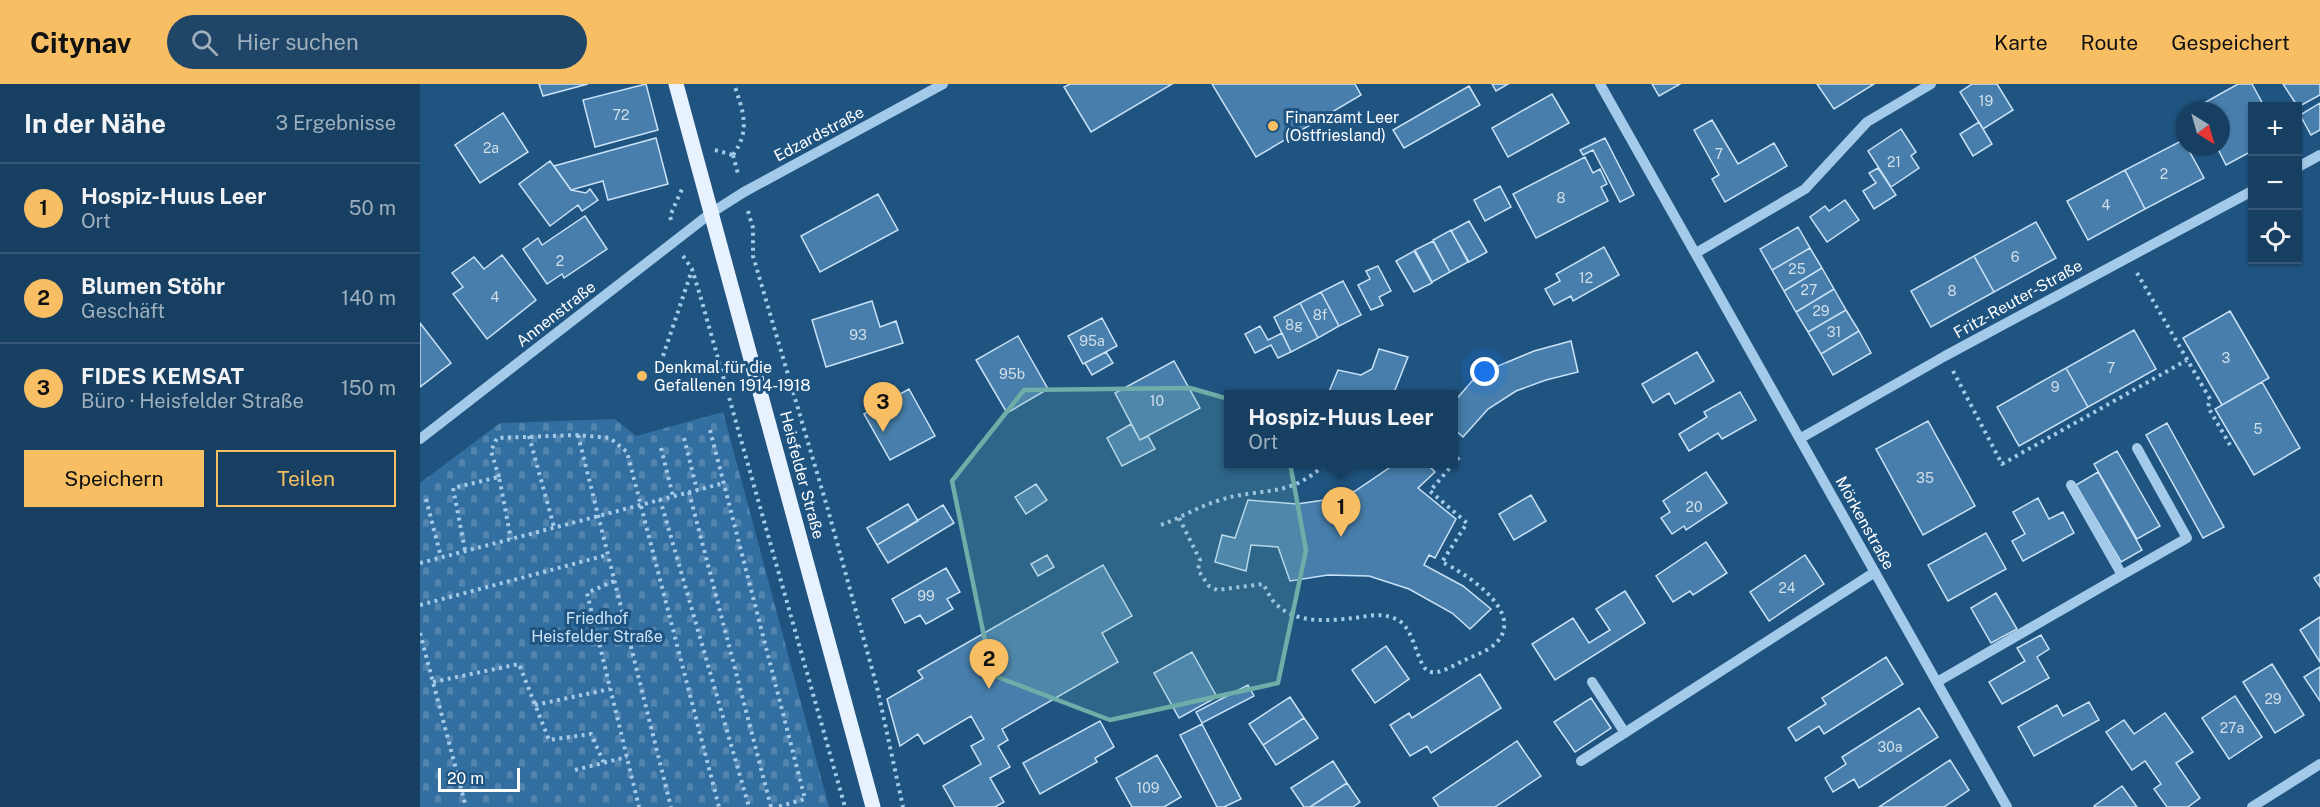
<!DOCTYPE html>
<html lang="de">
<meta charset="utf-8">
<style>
:root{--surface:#173f61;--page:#204667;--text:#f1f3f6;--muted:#9eafbd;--line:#365876;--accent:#f7be64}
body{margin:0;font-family:"Public Sans",sans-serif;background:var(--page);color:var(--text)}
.controls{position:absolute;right:18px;top:18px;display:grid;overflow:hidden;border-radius:0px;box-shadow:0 2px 4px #0004}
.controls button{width:54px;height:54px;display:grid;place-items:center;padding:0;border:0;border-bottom:2px solid var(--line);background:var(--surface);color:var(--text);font:30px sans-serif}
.compass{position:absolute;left:1756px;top:18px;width:54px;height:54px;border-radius:50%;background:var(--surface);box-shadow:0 2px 4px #0004;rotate:143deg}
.scale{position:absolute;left:18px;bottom:15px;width:82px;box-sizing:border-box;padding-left:6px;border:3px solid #fff;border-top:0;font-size:16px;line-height:21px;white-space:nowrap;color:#fff;-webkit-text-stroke:4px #1f5481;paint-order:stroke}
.you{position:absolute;left:1065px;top:288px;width:21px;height:21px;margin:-15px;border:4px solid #fff;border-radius:50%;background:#1a73e8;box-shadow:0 0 0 9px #1a73e833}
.badge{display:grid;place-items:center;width:39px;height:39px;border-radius:50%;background:var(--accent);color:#111;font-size:20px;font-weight:700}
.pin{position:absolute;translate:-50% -50px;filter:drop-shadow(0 2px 3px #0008)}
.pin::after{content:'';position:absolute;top:32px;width:21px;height:18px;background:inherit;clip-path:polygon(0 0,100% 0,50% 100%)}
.popup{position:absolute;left:804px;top:306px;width:234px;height:78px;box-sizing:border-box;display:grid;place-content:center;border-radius:0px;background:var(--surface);filter:drop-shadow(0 2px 4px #0005);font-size:20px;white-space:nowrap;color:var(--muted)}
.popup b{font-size:22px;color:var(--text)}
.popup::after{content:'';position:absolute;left:50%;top:100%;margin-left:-12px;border:12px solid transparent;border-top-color:var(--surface)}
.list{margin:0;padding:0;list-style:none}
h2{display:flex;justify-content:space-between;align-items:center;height:78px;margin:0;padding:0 24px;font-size:26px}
h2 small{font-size:20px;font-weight:400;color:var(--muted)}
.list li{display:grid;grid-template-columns:39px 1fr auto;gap:18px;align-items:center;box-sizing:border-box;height:90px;padding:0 24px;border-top:2px solid var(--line)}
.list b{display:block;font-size:22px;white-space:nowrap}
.list p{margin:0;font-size:20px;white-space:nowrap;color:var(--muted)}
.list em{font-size:20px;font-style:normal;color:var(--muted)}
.actions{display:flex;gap:12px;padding:18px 24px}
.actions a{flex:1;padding:14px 0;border:2px solid var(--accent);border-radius:0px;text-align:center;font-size:21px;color:var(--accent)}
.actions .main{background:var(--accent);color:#111}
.icon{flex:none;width:33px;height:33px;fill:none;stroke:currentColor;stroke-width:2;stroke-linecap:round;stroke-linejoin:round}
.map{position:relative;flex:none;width:1900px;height:723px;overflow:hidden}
header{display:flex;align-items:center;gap:36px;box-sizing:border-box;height:84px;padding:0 30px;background:var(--accent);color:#111}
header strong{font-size:28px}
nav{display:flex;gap:33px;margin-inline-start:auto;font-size:21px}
.search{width:420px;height:54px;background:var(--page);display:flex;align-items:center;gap:15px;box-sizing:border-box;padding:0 21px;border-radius:33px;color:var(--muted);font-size:22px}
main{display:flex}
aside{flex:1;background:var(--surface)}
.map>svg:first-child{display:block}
.cemetery{fill:url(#cemetery-stones)}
.building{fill:#477eab;stroke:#c9e2f7;stroke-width:1.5}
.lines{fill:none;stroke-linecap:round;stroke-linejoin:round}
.path{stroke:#a4cae9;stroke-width:4;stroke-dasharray:3 4.5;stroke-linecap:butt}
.minor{stroke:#a4cae9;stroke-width:10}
.major{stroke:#e7f2fe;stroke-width:15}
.marked{fill:#6fada8;fill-opacity:0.2;stroke:#6fada8;stroke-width:4.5;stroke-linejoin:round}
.poi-dot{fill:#f7be64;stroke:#1f5481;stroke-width:2}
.labels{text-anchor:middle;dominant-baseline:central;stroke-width:6;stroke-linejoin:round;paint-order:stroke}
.number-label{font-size:14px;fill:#d1dfea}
.poi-label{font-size:16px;fill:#fff;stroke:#1f5481;text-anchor:start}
.street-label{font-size:16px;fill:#fff;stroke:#1f5481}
.park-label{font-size:16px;fill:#c9e2f7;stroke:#1f5481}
</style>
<header>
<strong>Citynav</strong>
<div class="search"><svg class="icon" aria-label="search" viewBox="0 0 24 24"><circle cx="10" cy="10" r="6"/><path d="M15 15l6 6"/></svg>Hier suchen</div>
<nav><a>Karte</a><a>Route</a><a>Gespeichert</a></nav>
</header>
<main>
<aside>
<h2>In der Nähe<small>3 Ergebnisse</small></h2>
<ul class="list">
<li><span class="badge">1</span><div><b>Hospiz-Huus Leer</b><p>Ort</p></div><em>50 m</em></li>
<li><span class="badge">2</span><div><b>Blumen Stöhr</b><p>Geschäft</p></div><em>140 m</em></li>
<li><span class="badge">3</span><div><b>FIDES KEMSAT</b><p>Büro · Heisfelder Straße</p></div><em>150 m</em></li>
</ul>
<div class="actions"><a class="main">Speichern</a><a>Teilen</a></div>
</aside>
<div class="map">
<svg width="1900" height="723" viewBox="0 0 1900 723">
<defs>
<pattern id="cemetery-stones" width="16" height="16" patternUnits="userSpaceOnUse" patternTransform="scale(1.5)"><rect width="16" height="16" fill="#326ea0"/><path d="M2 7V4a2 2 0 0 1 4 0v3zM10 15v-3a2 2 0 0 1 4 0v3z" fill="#5184ae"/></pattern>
</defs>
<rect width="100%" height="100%" fill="#1f5481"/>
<!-- cemetery -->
<path class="cemetery" d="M303 328 409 723H0V399L80 339 195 335 216 352Z"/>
<!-- building -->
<path class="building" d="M119 0H168L123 12Z
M226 0 238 46 175 63 163 16Z
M650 0H752L671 48 644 3Z
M792 0H935L941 11 836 73Z
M1072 0H1088L1076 7Z
M1232 0H1260L1239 12Z
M1397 0H1454L1414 25Z
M1552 0H1577L1593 26 1563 45 1540 8Z
M1818 0H1832L1844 22H1832V67L1806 81 1797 63H1801V27H1777L1775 24Z
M1863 0H1900V11L1878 23Z
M1049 2 1060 21 984 64 973 46Z
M1132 10 1149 39 1088 73 1072 44Z
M1900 19V46L1891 51 1880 31Z
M83 29 108 68 60 99 35 61Z
M1292 36 1318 80 1354 59 1367 82 1305 118 1292 95 1299 91 1274 46Z
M1559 38 1572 60 1553 72 1540 50Z
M1481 45 1496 68 1491 72 1499 84 1471 103 1448 67Z
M236 54 248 100 188 116 183 97 151 106 134 82Z
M1185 54 1214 111 1200 118 1173 66 1163 71 1160 66Z
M1763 56 1765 63H1767L1784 94 1725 125 1705 86Z
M1165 73 1173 89 1180 85 1187 100 1181 103 1188 117 1116 154 1093 110Z
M130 77 151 106 166 109 170 105 178 116 162 127 158 121 130 142 99 100Z
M1458 84 1476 111 1454 125 1443 107 1456 99 1449 89Z
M1705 86 1725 125 1668 156 1647 117Z
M1080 102 1091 123 1065 137 1054 116Z
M458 110 478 146 400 188 381 152Z
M1425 116 1439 136 1407 158 1390 133 1405 122 1409 127Z
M165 132 187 165 144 194 142 190 127 200 103 165 118 154 122 161Z
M1049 137 1067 168 1049 178 1031 147Z
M1616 138 1636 174 1574 208 1554 172Z
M1378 143 1390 164 1352 186 1340 165Z
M1031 146 1048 178 1030 188 1013 156Z
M1013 157 1030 188 1012 198 995 166Z
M1184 163 1199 191 1153 217 1151 212 1134 221 1125 205 1140 197 1136 190Z
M1390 164 1402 184 1364 207 1352 186Z
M994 167 1012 199 994 208 976 177Z
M82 171 116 216 67 255 33 210 43 203 32 189 54 173 64 185Z
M1554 172 1574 208 1511 243 1491 207Z
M958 182 971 207 959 213 963 221 951 226 938 201 950 195 946 187Z
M1402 184 1414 205 1376 228 1364 207Z
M923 197 941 231 919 242 901 208Z
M1414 205 1426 226 1388 248 1376 228Z
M901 208 919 242 898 254 880 219Z
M452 217 460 243 476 237 483 259 406 283 392 236Z
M880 219 898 254 871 268 854 233Z
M1426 226 1439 247 1401 270 1388 248Z
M1810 227 1849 294 1802 321 1763 254Z
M682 234 697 262 663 280 648 252Z
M0 239 31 279 0 303Z
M840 242 848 256 862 249 871 268 858 274 851 261 835 269 825 250Z
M1714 246 1736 285 1668 323 1646 284Z
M1439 247 1451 269 1413 291 1401 270Z
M598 252 628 305 587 329 556 276Z
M1151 257 1158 288 1126 296 1096 307 1068 325 1043 353 1034 345V318L1052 297 1078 282 1114 267Z
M959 265 988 273 975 306 965 310H908L918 286 941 291 952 285Z
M686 268 693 279 672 291 665 279Z
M1277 268 1294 297 1255 320 1249 309 1233 319 1222 300Z
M754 277 780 324 720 356 695 309Z
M1646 284 1668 323 1599 362 1577 323Z
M1842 298 1880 364 1834 391 1795 325Z
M489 305 515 352 470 376 444 330Z
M1320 308 1336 336 1302 355 1298 349 1269 367 1259 350 1287 333 1284 328Z
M1508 337 1555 422 1503 451 1456 365Z
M1747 339 1804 443 1783 454 1726 351Z
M711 340 720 356 728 352 735 365 702 382 687 354Z
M1697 367 1740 442 1717 455 1674 380Z
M975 380H1007L1015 388 998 404 1036 435 1015 474 1009 471 1004 481 1043 502 1071 525 1050 545 1032 529 989 505 949 492 908 491 870 497 858 463 831 461 826 487 795 478 802 451 815 454 828 416 877 420 918 414 935 407Z
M1286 388 1307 419 1266 446 1264 442 1252 450 1241 434 1250 428 1243 417Z
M1678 388 1722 466 1701 478 1656 401Z
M616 400 627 416 606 430 595 413Z
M1111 411 1126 437 1094 456 1079 430Z
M1618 414 1629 435 1643 428 1654 449 1603 477 1592 457 1605 450 1593 428Z
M488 420 498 437 457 461 447 444Z
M523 421 534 439 468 479 457 461Z
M1566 449 1586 485 1528 517 1508 481Z
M1286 458 1307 489 1273 511 1270 507 1253 518 1236 492Z
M627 471 634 483 618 492 611 480Z
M1385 471 1404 500 1349 537 1330 508Z
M683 481 712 532 682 549 698 578 582 645 588 656 578 662 590 683 570 694 584 718 575 723H535L523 702 561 680 551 662 564 655 551 632 504 660 498 650 480 662 467 615 503 594 498 587Z
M526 484 540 508 527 515 533 525 506 540 500 531 485 539 472 515Z
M1900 490V503L1894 494Z
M1205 507 1225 539 1135 596 1112 560 1153 534 1169 559 1190 546 1176 525Z
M1576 509 1597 545 1571 559 1551 524Z
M1900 533V578L1880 546Z
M1621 551 1629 565 1617 573 1629 594 1582 620 1569 598 1605 577 1597 564Z
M966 562 989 595 955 619 932 586Z
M772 568 797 613 759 634 734 589Z
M1466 573 1483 600 1404 650 1399 642 1376 657 1368 644 1406 620 1402 614Z
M1852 580 1884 631 1855 649 1823 598Z
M1900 583V617L1884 593Z
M1060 590 1081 624 1011 669 1007 662 990 672 970 641 989 629 992 634Z
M828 601 834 612 782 639 776 628Z
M1815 612 1842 653 1809 675 1782 634Z
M870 613 884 634 843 661 829 640Z
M1171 614 1191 644 1155 668 1134 638Z
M1669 618 1679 636 1614 672 1598 643 1637 621 1643 632Z
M1499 624 1518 653 1439 704 1434 695 1413 708 1405 694 1426 680 1422 673Z
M1745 629 1773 668 1756 679 1780 714 1768 723H1747L1734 705 1741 700 1725 677 1712 686 1686 648 1704 636 1714 650Z
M884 634 898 654 856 681 843 661Z
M680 637 694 663 675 674 677 678 620 710 603 679Z
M782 640 821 715 804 723H797L760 651Z
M1097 657 1121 692 1075 723H1019L1013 714Z
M737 671 761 713 744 723H712L696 694Z
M1530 676 1549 706 1524 723H1459Z
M913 677 927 699 890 723H884L871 704Z
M927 699 940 718 933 723H890Z
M1702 702 1717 723H1675L1674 722Z"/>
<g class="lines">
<!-- path -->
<path class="path" d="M295 66 313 71
M313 71 318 90
M313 71C331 46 323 27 314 0
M328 127 333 144V172L408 426 457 603 483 723
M251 136 250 132 262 105
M263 172 272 185 280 211 425 723
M1717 189 1790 315 1788 323 1810 361
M243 272 272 186
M1533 287 1582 380 1767 276
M290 346 385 715 357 723
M158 351 251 723
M109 352 134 443
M264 354 277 406
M241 364 253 412
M79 393 71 367 77 354 158 351 190 354 207 368 299 723
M269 408 351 723
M6 415 21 473
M240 415 329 723
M759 434 780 476 778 486 789 502 797 506 843 500C847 506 850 514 855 519 875 540 908 537 934 534 949 532 963 528 978 536 996 546 997 586 1011 588 1022 590 1035 580 1045 576 1055 571 1069 567 1077 558 1105 527 1045 489 1022 478L1047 439 1010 407 1040 372 1034 369
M741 441C760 434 778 423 797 417 841 402 867 416 905 380
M45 466 33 404 79 393 91 455
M0 479 304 399
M194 497 167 509 219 723
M0 521 187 471
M0 549 46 723
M13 598 99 580 129 656 171 650 184 679
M115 621 190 605
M155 686 207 673"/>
<!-- minor -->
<path class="minor" d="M1180 0 1587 723
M1878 83 1900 71
M1276 169 1385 105 1447 38 1511 0
M1381 354 1525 272 1832 107
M0 355 291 129 324 108 523 0
M1702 491 1767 454 1717 364
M1172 598 1205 649
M1517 598 1702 491 1651 401
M1161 677 1455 488
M1832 723 1900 680"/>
<!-- major -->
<path class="major" d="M256 0 453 723"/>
</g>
<!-- marked area -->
<path class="marked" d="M770 304 861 330 886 466 858 599 690 636 572 591 532 397 604 306Z"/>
<!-- markers -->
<g class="poi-dot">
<circle cx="853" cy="42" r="6"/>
<circle cx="222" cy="292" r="6"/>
</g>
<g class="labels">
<!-- number labels -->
<g class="number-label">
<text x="1566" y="17">19</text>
<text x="201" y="31">72</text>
<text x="71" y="64">2a</text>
<text x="1299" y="70">7</text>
<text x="1474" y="78">21</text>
<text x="1744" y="90">2</text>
<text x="1141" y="114">8</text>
<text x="1686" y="121">4</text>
<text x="1595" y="173">6</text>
<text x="140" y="177">2</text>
<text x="1377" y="185">25</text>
<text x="1166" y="194">12</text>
<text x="1389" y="206">27</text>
<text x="1532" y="207">8</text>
<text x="75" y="213">4</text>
<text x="1401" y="227">29</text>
<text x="900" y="231">8f</text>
<text x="874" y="241">8g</text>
<text x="1414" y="248">31</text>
<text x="438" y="251">93</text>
<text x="672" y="257">95a</text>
<text x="1806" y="274">3</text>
<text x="1691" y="284">7</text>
<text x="592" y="290">95b</text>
<text x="1635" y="303">9</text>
<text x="737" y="317">10</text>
<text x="1838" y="345">5</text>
<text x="1505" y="394">35</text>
<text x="1274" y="423">20</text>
<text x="1367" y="504">24</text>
<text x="506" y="512">99</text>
<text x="1853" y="615">29</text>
<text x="1812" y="644">27a</text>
<text x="1470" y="663">30a</text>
<text x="728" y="704">109</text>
</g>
<!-- poi labels -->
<g class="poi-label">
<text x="865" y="33">Finanzamt Leer<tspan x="865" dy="18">(Ostfriesland)</tspan></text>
<text x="234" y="283">Denkmal für die<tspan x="234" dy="18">Gefallenen 1914-1918</tspan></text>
</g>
<!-- street labels -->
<g class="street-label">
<text transform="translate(399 50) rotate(-28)">Edzardstraße</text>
<text transform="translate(1598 215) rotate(-29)">Fritz-Reuter-Straße</text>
<text transform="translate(136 230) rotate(-38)">Annenstraße</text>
<text transform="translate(382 391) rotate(75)">Heisfelder Straße</text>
<text transform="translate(1445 439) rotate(61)">Mörkenstraße</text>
</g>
<!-- park labels -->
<g class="park-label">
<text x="177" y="534">Friedhof<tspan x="177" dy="18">Heisfelder Straße</tspan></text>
</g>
</g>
</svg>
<div class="controls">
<button>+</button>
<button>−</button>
<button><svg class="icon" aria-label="locate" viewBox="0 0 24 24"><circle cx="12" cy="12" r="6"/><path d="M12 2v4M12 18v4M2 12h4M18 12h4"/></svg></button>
</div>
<svg class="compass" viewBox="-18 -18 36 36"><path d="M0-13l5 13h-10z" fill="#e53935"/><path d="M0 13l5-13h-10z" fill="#9eafbd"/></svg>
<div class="scale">20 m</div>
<div class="you"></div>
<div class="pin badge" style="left:921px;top:453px">1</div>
<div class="popup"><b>Hospiz-Huus Leer</b>Ort</div>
<div class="pin badge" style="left:569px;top:605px">2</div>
<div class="pin badge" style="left:463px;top:348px">3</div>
</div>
</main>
